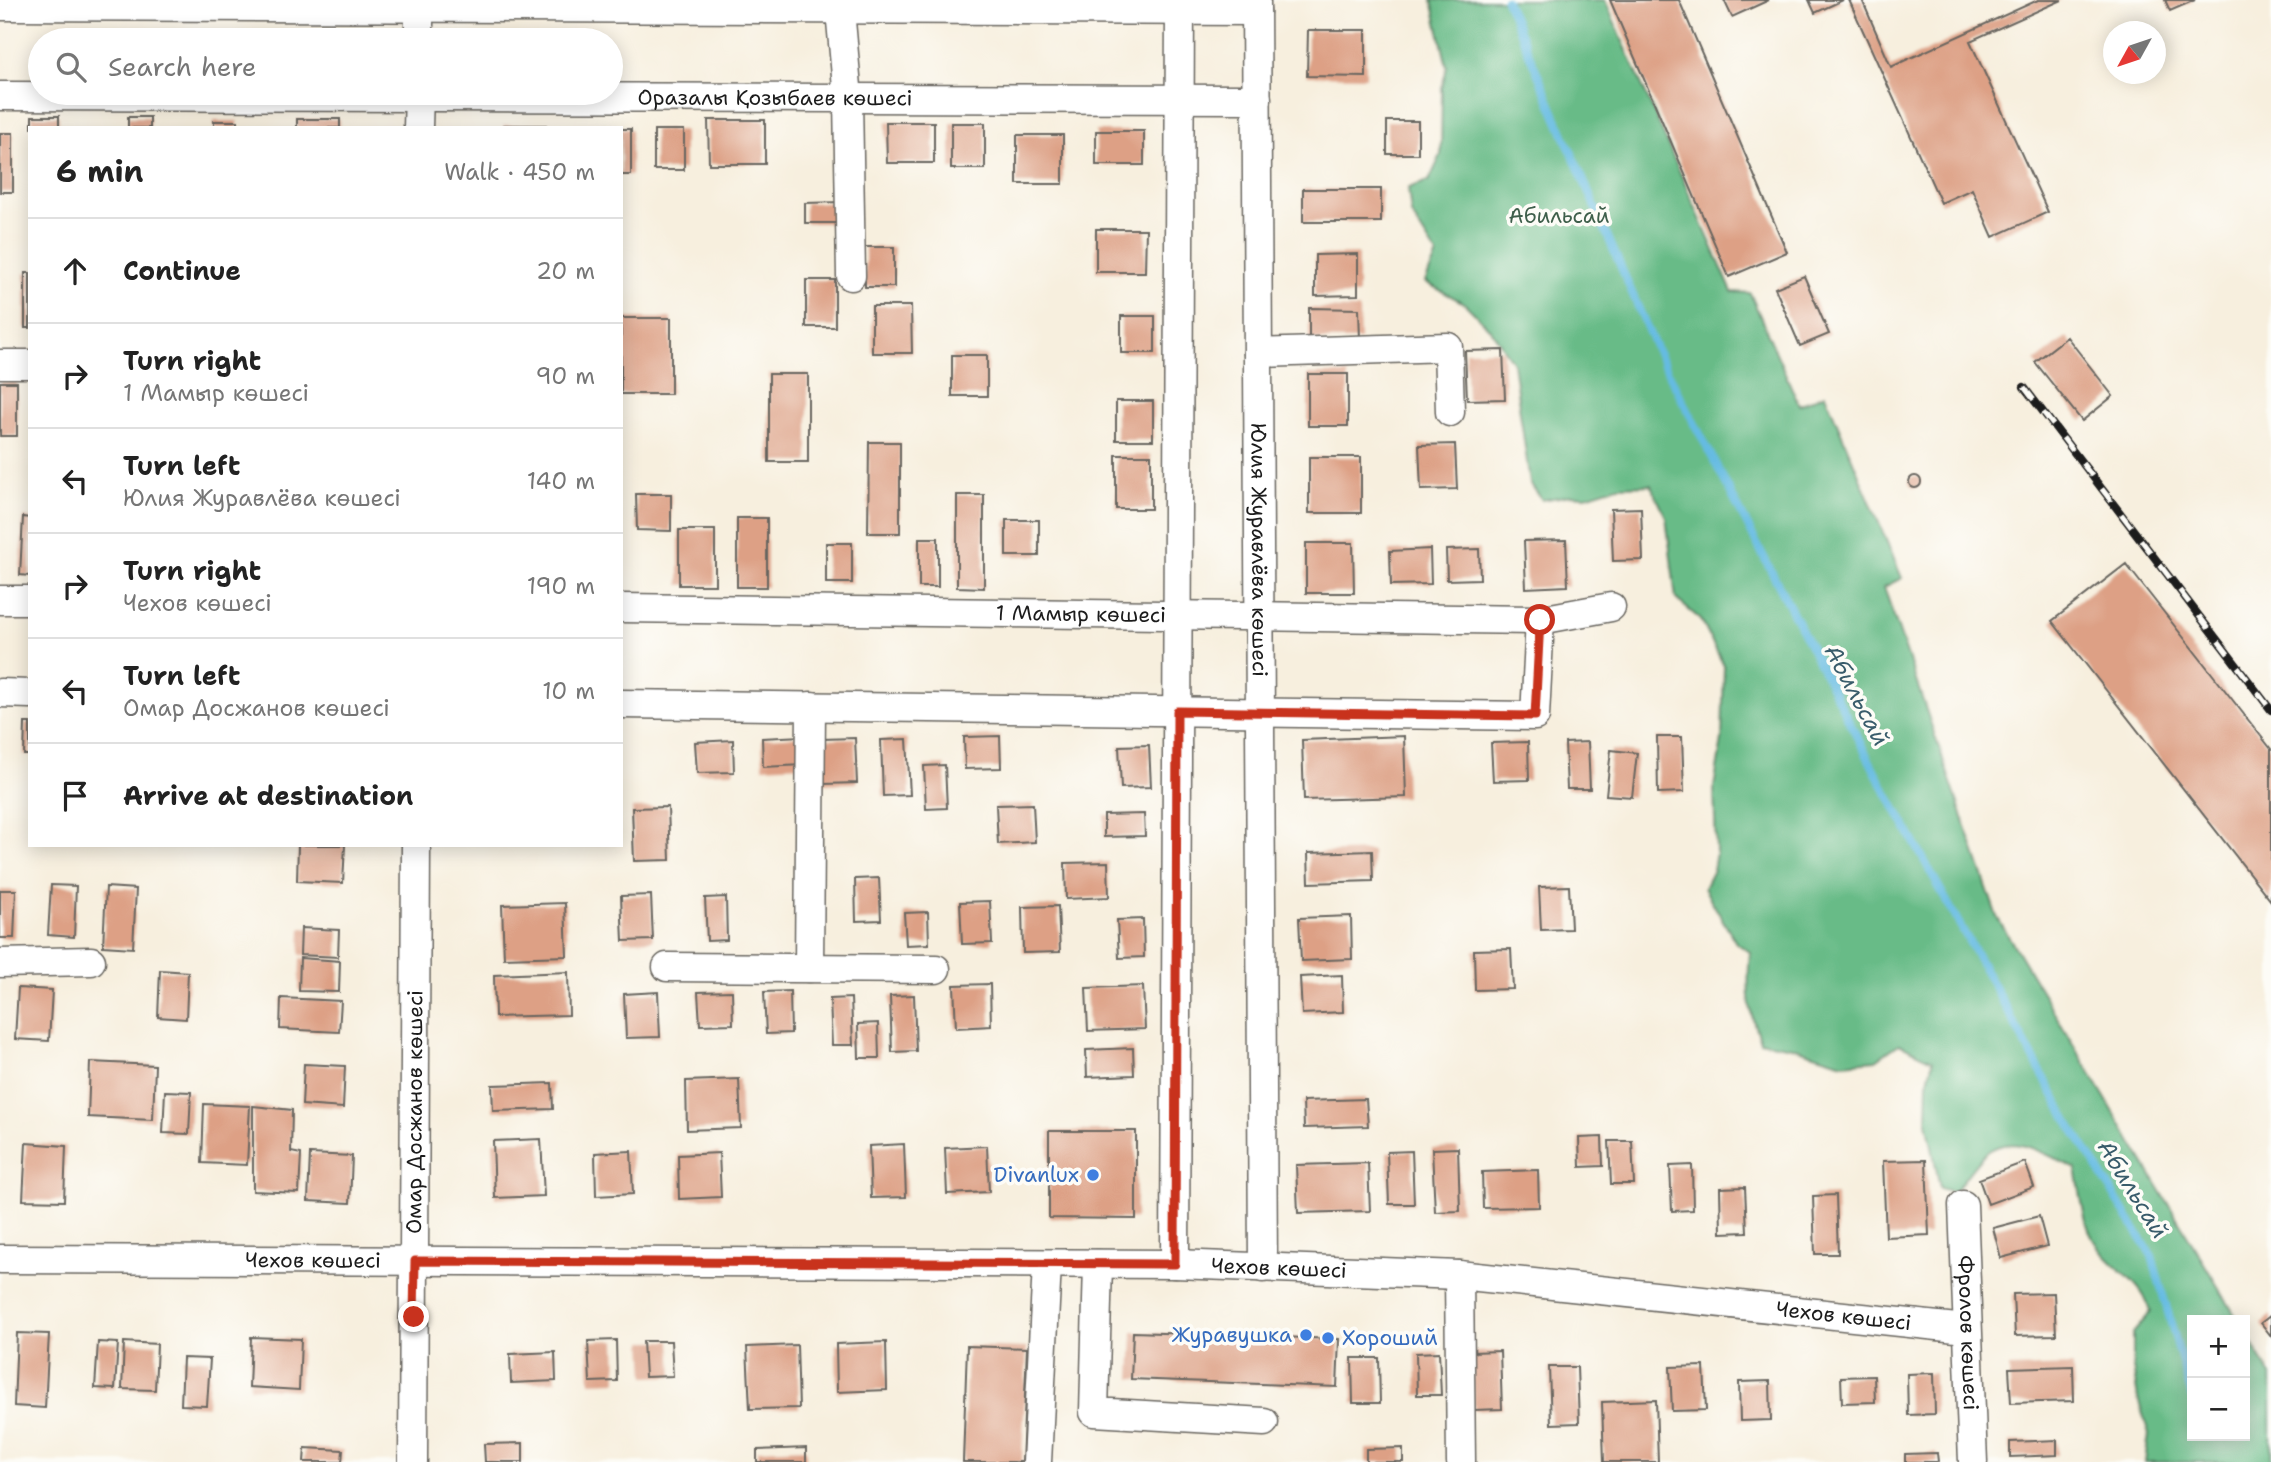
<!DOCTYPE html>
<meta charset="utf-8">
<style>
:root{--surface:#fff;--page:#f2f2f2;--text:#222;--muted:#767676;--line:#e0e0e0}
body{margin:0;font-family:"Shantell Sans",sans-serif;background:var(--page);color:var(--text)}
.controls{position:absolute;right:21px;bottom:21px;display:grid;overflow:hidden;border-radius:0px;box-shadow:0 4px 18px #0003}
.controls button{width:63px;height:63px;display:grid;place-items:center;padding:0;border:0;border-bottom:2px solid var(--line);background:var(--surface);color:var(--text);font:35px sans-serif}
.compass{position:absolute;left:2103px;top:21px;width:63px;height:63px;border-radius:50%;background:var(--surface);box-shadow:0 4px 18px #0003;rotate:230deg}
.stop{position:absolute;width:21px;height:21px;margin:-16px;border:5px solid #c8321e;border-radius:50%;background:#fff}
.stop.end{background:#c8321e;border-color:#fff;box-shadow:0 2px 7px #0008}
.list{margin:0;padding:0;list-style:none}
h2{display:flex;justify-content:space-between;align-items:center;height:91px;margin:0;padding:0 28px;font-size:30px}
h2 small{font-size:23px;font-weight:400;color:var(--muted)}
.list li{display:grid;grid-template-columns:46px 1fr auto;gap:21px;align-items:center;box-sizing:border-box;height:105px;padding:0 28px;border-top:2px solid var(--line)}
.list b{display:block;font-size:26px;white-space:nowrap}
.list p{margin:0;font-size:23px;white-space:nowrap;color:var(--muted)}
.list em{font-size:23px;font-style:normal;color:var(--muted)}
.icon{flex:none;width:38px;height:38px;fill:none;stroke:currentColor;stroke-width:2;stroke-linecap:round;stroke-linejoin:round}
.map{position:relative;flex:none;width:2271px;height:1462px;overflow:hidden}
.search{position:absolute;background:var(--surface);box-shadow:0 4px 18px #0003;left:28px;top:28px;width:595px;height:77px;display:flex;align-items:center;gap:18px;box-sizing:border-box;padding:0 24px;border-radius:38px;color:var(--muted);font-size:26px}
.panel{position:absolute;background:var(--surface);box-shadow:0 4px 18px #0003;left:28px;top:126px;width:595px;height:721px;border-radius:0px}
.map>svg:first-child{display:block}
.forest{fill:#68bb87;stroke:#426c52;stroke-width:2}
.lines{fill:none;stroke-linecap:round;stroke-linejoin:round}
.stream{stroke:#65bbe2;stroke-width:8}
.building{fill:#dda085}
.minor-casing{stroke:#696660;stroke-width:31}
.minor{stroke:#fff;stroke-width:28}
.rail-casing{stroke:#1c1c1c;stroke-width:8}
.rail{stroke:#fdfcf7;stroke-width:5;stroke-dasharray:16;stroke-linecap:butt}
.route{stroke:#c8321e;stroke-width:9}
.shop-dot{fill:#3f7fe0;stroke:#fdfcf7;stroke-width:2.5}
.labels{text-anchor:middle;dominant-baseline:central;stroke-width:7;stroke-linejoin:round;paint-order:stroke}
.street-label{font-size:21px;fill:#1c1c1c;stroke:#fdfcf7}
.park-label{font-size:21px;fill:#3f5f4b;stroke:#fdfcf7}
.shop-label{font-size:21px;fill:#366cbe;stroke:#fdfcf7;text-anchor:end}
.water-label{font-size:23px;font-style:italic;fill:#395c6b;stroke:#fdfcf7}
</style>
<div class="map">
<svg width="2271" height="1462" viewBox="0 0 2271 1462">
<rect width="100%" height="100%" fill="#fdfcf7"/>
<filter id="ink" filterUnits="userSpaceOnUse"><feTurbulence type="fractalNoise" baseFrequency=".0143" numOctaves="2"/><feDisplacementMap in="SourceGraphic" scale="14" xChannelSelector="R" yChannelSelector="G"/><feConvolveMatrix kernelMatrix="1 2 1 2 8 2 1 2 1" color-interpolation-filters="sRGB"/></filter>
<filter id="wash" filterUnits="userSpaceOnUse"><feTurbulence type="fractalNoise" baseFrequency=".00686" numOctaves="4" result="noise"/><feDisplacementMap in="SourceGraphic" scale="28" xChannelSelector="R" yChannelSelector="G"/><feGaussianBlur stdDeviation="1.57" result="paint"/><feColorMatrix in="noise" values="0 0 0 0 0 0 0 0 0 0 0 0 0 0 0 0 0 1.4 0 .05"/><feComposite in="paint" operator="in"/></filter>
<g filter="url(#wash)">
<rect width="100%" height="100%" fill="#f7efde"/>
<!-- forest -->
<path class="forest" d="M1432 0H1605L1732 292 1750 293 1799 405 1825 394 1902 578 1884 587 1997 917 2238 1320H2192V1436H2245V1332L2271 1376V1462H2145L2149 1434 2138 1399 2133 1367V1333L2151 1312C2142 1279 2108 1267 2093 1239 2082 1217 2081 1192 2076 1169 2048 1156 2013 1130 1985 1154 1973 1165 1964 1181 1953 1192L1940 1188 1927 1122 1928 1081 1933 1060 1899 1044 1876 1060 1843 1063 1792 1047 1760 1041C1747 1009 1747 986 1750 952L1736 943 1704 888 1713 870 1716 852 1714 787 1722 740 1724 666 1701 620 1676 599 1666 517 1651 485 1618 486 1586 496 1571 495 1542 500 1530 483 1513 363 1492 331 1464 303 1425 282 1437 255 1411 214 1408 188 1429 181 1441 155 1442 88 1447 67Z"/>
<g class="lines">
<!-- stream -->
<path class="stream" d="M1506 0 1657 351 1876 773 2067 1119 2152 1256 2192 1397"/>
</g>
<g id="blocks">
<!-- building -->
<path class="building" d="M1610 0H1679L1787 252 1729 277Z
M1724 0H1769L1732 17Z
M1809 0H1843L1815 13Z
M1849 0H1868L1863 2 1891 67 2038 0H2062L1970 41 2048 212 1993 237 1972 189 1941 203Z
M2165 0H2195L2170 11Z
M1308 30H1366V77L1307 76Z
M32 116H59V128H32Z
M128 117H150V128H128Z
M297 119H340V128H297Z
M708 120H765V164H709Z
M214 121H238V128H214Z
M1387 121H1418V154H1387Z
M886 122H934V163H887Z
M951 123H985V169H951Z
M504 125H546V128H504Z
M621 129H631V175H621Z
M654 130H684V170H654Z
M1096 131H1144V165H1096Z
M0 133H13V192H0Z
M1017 135H1063V184H1017Z
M1303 189H1381V222H1303Z
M843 202 842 223H805V203Z
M1096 229H1146L1145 272H1096Z
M865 247H894V287H865Z
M1358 254V295L1315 296V255Z
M25 273H30V328H25Z
M1804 276 1829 334 1800 346 1775 288Z
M806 280H835V327H806Z
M872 306H911L912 353H872Z
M1309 308 1359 309 1360 340H1309Z
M1121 316H1155V353H1121Z
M621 318H671V394H621Z
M2067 337 2113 396 2082 421 2035 362Z
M1503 350 1505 399 1467 400 1465 351Z
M952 355H987V396H952Z
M769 374H808V462H769Z
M1308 374H1348V426H1308Z
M0 382H17V436H0Z
M1116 401H1153V440H1116Z
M869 442H900V533H868Z
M1455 444 1457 489 1421 490 1419 445Z
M1116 455H1151V509H1116Z
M1309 457H1361V513H1309Z
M1909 482a6 6 0 1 1 12 0a6 6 0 1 1-12 0Z
M636 494H671V531L637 530Z
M957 495H984V588L957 587Z
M1641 508 1643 560 1613 561 1611 509Z
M23 517 30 518V576L20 575Z
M737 518H767V587H737Z
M1006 520H1039V556H1006Z
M679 530H715V585H679Z
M919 538H938V587H919Z
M1566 540 1568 586 1526 588 1524 541Z
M826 543H852V583H826Z
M1306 543H1353L1354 593H1306Z
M1430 549 1431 584 1391 585 1390 551Z
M1479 549 1480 579 1447 580 1446 550Z
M2126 564 2271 749V901L2052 621Z
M25 723H30V755H24Z
M802 736 803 765 763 767 762 738Z
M1000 736 1001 768 965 769 964 737Z
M1404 736 1406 797 1304 800 1302 740Z
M1657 737H1682L1684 792 1658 793Z
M855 738 857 783 823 784 822 739Z
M907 739 910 795 883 796 881 740Z
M733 740 734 772 697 773 695 742Z
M1528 742 1529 780 1493 781 1491 743Z
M1588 742 1590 789H1567L1565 743Z
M1149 745 1151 787 1121 788 1119 746Z
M1611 750 1637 753 1632 797 1606 795Z
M945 765 947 808 926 809 924 766Z
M1033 804 1035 842 998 844 996 805Z
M668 807 670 860 634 861 632 808Z
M1144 814 1145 836 1104 837V815Z
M298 845H345L343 883 297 881Z
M1372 851 1373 881 1309 883 1308 853Z
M1108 862 1109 897 1066 899 1065 863Z
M879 878 881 920 856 921 855 879Z
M51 885 76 886 74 937 48 935Z
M1569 886 1571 929 1541 930 1539 887Z
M106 887 136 889 133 948 103 946Z
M0 890H16L14 938H0Z
M651 895 653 940 623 941 621 896Z
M726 897 727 940 707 941 705 898Z
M990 901 992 943 962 944 960 902Z
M565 903 567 956 504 958 502 905Z
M1058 906 1060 952 1023 953 1022 907Z
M928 912 929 944 906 945 904 913Z
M1351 916 1352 959 1301 961 1299 918Z
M1143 919 1144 957 1119 958 1117 920Z
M301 928 339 930 338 957 300 955Z
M1511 949 1513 989 1475 990 1474 950Z
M300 958 340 961 339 992 299 991Z
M160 970 188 972 186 1019 158 1017Z
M568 972 569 1015 495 1017 494 975Z
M1342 975 1343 1012 1302 1014 1300 977Z
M990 984 991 1026 956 1028 954 985Z
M1143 986 1145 1029 1088 1031 1086 988Z
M18 988 52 990 49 1041 15 1039Z
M732 991 733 1024 700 1025 698 992Z
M790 991 791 1033 766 1034 764 992Z
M658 992 660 1037 626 1038 624 994Z
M914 995 916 1051 892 1052 890 996Z
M281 998 341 1001 339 1032 280 1029Z
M851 998 853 1045H832L830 999Z
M878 1023 879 1058H859L858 1024Z
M1133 1048 1134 1075 1087 1077 1086 1050Z
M90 1062 155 1065 153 1120 88 1117Z
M304 1064 345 1066 343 1108 302 1105Z
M739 1079 741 1128 687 1130 686 1081Z
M552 1083 553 1109 493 1111 492 1085Z
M165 1091 191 1092 189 1134 163 1133Z
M1366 1099 1368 1126 1304 1128 1303 1101Z
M204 1104 250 1106 247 1165 202 1163Z
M253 1106 292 1110 291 1152 301 1154 299 1193 253 1191Z
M1049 1131H1136V1219L1049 1218Z
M1602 1137 1603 1166 1580 1167 1579 1138Z
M541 1139 544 1196 495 1198 493 1141Z
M1609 1141H1632L1634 1184H1611Z
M26 1143 66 1146 64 1201 23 1200Z
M904 1144 906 1197 871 1198 869 1146Z
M987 1146 989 1192 947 1194 945 1148Z
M1458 1148 1460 1211 1435 1212 1432 1149Z
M631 1151 633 1194 596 1196 595 1153Z
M1412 1151 1414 1204H1389L1387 1152Z
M719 1153 721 1197 679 1199 678 1155Z
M310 1154 352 1156 350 1203 308 1201Z
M1926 1160 1929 1235 1886 1237 1883 1161Z
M2025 1162 2034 1187 1988 1204 1979 1179Z
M1368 1163 1370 1211 1298 1213 1296 1165Z
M1692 1165 1693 1210 1672 1211 1670 1166Z
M1538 1170 1539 1207 1483 1208 1482 1172Z
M1745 1187 1747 1232 1721 1233 1720 1188Z
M1836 1195 1838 1254H1815L1813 1196Z
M2039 1216 2047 1246 2001 1258 1993 1228Z
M2054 1293 2056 1335 2015 1336 2013 1294Z
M2271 1315V1336L2261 1323Z
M1133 1332 1339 1339 1337 1387 1131 1379Z
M17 1333 49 1334 45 1408 14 1406Z
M251 1337 301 1339 299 1390 249 1387Z
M616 1340 617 1381 590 1382 588 1341Z
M643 1341H671L673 1376 645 1377Z
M98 1342 118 1343 115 1389 95 1388Z
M124 1342 157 1344 155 1390 122 1389Z
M886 1342 887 1390 837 1392 836 1344Z
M797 1345 799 1408 750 1409 747 1347Z
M967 1346 1027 1348 1022 1462H963Z
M1500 1351 1502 1409 1474 1410 1472 1352Z
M555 1352 556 1381 511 1383 510 1354Z
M1439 1352 1441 1395H1417L1416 1353Z
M183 1358 210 1359 207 1406 181 1405Z
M1352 1358H1379L1380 1403H1353Z
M1704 1366 1706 1410 1672 1411 1670 1367Z
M2073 1366 2074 1401 2011 1403 2009 1368Z
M1549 1367H1577L1579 1423 1551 1424Z
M1934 1373 1935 1414 1908 1415 1907 1374Z
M1874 1376 1875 1402 1842 1403 1841 1377Z
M1770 1381 1771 1420 1740 1421 1739 1382Z
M1656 1400 1658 1462H1604L1602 1402Z
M2057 1440V1455L2010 1457V1442Z
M523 1443V1462H485L484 1444Z
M305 1448 343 1450 342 1462H304Z
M806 1448V1462H757V1450Z
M1403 1448V1462H1366V1449Z
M1937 1453 1938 1462H1905V1454Z"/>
</g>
</g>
<g filter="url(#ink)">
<use href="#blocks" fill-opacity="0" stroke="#696660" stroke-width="2"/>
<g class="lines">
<!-- minor casing -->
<g class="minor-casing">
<g id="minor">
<path id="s1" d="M1256 0 1263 1268"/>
<path d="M0 6 1256 11"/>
<path d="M840 10 848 98 851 276"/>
<path d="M419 40V0"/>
<path id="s2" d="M0 96 1257 99"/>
<path d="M418 128 419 93"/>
<path d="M1258 353 1448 347 1450 412"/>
<path d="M0 364H30"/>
<path d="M0 600H30"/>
<path id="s3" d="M621 608 1540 620 1611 607"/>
<path d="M0 693 30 694"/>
<path d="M621 704 1535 716 1540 620"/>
<path d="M0 963 91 961"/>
<path d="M667 967 936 969"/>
<path d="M809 968 811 706"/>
<path id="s4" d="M1963 1205 1973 1462"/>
<path id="s5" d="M0 1259 1175 1264 1459 1275 1966 1329"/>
<path d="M1098 1264 1094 1412 1264 1422"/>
<path d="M1175 1264 1180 0"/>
<path d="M1459 1275 1461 1462"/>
<path id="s6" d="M413 1462 416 845"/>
<path d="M1037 1462 1047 1264"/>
</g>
</g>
<!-- minor -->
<use href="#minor" class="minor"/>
<!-- rail casing -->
<g class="rail-casing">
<path id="rail" d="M2024 387 2271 710"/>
</g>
<!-- rail -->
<use href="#rail" class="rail"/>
</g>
</g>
<g class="lines" filter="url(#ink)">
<!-- route -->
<path class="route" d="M414 1317 415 1261 1175 1264 1177 711 1535 716 1540 620"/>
</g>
<!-- markers -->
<g class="shop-dot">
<circle cx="1093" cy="1175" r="7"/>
<circle cx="1306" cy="1335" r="7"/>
<circle cx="1328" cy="1338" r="7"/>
</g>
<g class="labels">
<!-- street labels -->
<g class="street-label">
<text stroke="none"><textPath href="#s2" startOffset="775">Оразалы Қозыбаев көшесі</textPath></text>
<text stroke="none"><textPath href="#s1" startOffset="550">Юлия Журавлёва көшесі</textPath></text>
<text stroke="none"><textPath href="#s3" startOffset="460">1 Мамыр көшесі</textPath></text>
<text stroke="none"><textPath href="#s6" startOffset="350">Омар Досжанов көшесі</textPath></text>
<text stroke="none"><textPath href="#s5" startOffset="313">Чехов көшесі</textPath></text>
<text stroke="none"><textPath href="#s5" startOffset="1279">Чехов көшесі</textPath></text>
<text stroke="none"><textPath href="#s5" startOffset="1846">Чехов көшесі</textPath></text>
<text stroke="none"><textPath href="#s4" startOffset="128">Фролов көшесі</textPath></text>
</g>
<!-- park labels -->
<g class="park-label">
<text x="1559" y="216">Абильсай</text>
</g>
<!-- shop labels -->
<g class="shop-label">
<text x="1079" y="1175">Divanlux</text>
<text x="1292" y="1335">Журавушка</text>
<text x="1342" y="1338" text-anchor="start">Хороший</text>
</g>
<!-- water labels -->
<g class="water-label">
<text transform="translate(1857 695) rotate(62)">Абильсай</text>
<text transform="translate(2133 1189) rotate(58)">Абильсай</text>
</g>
</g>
</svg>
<div class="controls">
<button>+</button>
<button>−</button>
</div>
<svg class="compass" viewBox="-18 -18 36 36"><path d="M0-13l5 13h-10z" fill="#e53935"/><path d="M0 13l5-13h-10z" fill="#767676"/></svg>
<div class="stop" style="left:1540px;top:620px"></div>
<div class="stop end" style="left:414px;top:1317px"></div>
<div class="search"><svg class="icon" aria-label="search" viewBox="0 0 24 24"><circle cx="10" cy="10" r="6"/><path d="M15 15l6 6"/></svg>Search here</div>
<section class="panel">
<h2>6 min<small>Walk · 450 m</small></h2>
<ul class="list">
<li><svg class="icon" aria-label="ahead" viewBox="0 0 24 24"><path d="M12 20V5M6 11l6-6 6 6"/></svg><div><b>Continue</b></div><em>20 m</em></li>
<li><svg class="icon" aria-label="right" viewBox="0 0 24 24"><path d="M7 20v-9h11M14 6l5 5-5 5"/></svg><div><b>Turn right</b><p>1 Мамыр көшесі</p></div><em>90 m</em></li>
<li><svg class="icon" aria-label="left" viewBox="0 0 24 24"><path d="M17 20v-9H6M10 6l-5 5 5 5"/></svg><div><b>Turn left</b><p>Юлия Журавлёва көшесі</p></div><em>140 m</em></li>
<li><svg class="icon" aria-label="right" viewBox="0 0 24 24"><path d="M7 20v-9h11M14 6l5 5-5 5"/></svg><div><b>Turn right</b><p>Чехов көшесі</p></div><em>190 m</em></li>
<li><svg class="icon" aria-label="left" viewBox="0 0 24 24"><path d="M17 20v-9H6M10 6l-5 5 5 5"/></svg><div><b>Turn left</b><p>Омар Досжанов көшесі</p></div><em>10 m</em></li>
<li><svg class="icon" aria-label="arrive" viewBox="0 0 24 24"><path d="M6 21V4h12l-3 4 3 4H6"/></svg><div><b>Arrive at destination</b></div></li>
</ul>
</section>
</div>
